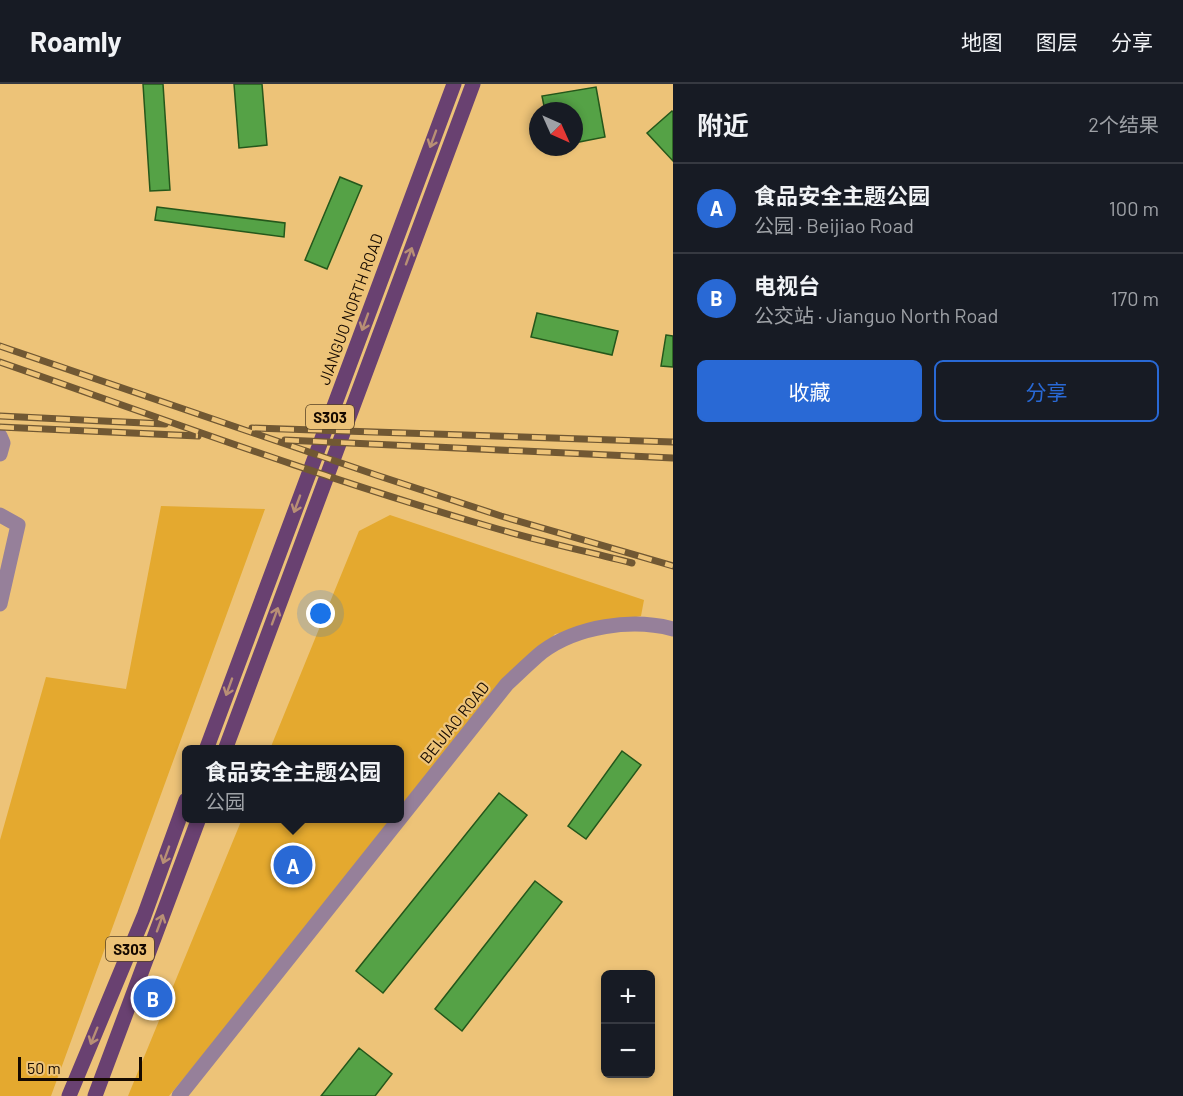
<!DOCTYPE html>
<html lang="zh">
<meta charset="utf-8">
<style>
:root{--surface:#171b24;--page:#242831;--text:#f1f3f6;--muted:#9ea1a6;--line:#363941;--accent:#2969d5}
body{margin:0;font-family:Barlow,"Noto Sans SC",sans-serif;background:var(--page);color:var(--text)}
.controls{position:absolute;right:18px;bottom:18px;display:grid;overflow:hidden;border-radius:9px;box-shadow:0 3px 9px #0003}
.controls button{width:54px;height:54px;display:grid;place-items:center;padding:0;border:0;border-bottom:2px solid var(--line);background:var(--surface);color:var(--text);font:30px sans-serif}
.compass{position:absolute;left:529px;top:18px;width:54px;height:54px;border-radius:50%;background:var(--surface);box-shadow:0 3px 9px #0003;rotate:135deg}
.scale{position:absolute;left:18px;bottom:15px;width:124px;box-sizing:border-box;padding-left:6px;border:3px solid #160a00;border-top:0;font-size:16px;line-height:21px;white-space:nowrap;color:#160a00;-webkit-text-stroke:4px #edc378;paint-order:stroke}
.you{position:absolute;left:321px;top:530px;width:21px;height:21px;margin:-15px;border:4px solid #fff;border-radius:50%;background:#1a73e8;box-shadow:0 0 0 9px #1a73e833}
.badge{display:grid;place-items:center;width:39px;height:39px;border-radius:50%;background:var(--accent);color:#fff;font-size:20px;font-weight:700}
.pin{position:absolute;translate:-50% -50%;border:3px solid #fff;box-shadow:0 2px 6px #0006}
.popup{position:absolute;left:182px;top:661px;width:222px;height:78px;box-sizing:border-box;display:grid;place-content:center;border-radius:9px;background:var(--surface);filter:drop-shadow(0 2px 4px #0005);font-size:20px;white-space:nowrap;color:var(--muted)}
.popup b{font-size:22px;color:var(--text)}
.popup::after{content:'';position:absolute;left:50%;top:100%;margin-left:-12px;border:12px solid transparent;border-top-color:var(--surface)}
.list{margin:0;padding:0;list-style:none}
h2{display:flex;justify-content:space-between;align-items:center;height:78px;margin:0;padding:0 24px;font-size:26px}
h2 small{font-size:20px;font-weight:400;color:var(--muted)}
.list li{display:grid;grid-template-columns:39px 1fr auto;gap:18px;align-items:center;box-sizing:border-box;height:90px;padding:0 24px;border-top:2px solid var(--line)}
.list b{display:block;font-size:22px;white-space:nowrap}
.list p{margin:0;font-size:20px;white-space:nowrap;color:var(--muted)}
.list em{font-size:20px;font-style:normal;color:var(--muted)}
.actions{display:flex;gap:12px;padding:18px 24px}
.actions a{flex:1;padding:14px 0;border:2px solid var(--accent);border-radius:9px;text-align:center;font-size:21px;color:var(--accent)}
.actions .main{background:var(--accent);color:#fff}
.map{position:relative;flex:none;width:673px;height:1012px;overflow:hidden}
header{display:flex;align-items:center;gap:36px;box-sizing:border-box;height:84px;padding:0 30px;background:var(--surface);border-bottom:2px solid var(--line)}
header strong{font-size:28px}
nav{display:flex;gap:33px;margin-inline-start:auto;font-size:21px}
main{display:flex}
aside{flex:1;background:var(--surface)}
.map>svg:first-child{display:block}
.green{fill:#e4a92f}
.building{fill:#55a246;stroke:#25571b;stroke-width:1.5}
.lines{fill:none;stroke-linecap:round;stroke-linejoin:round}
.minor{stroke:#96809a;stroke-width:15}
.major{stroke:#694171;stroke-width:15}
.rail-casing{stroke:#715833;stroke-width:7}
.rail{stroke:#edc378;stroke-width:4.5;stroke-dasharray:14;stroke-linecap:butt}
.oneway{stroke:#b88f75}
.labels{text-anchor:middle;dominant-baseline:central;stroke-width:4.5;stroke-linejoin:round;paint-order:stroke}
.shield{fill:#edc378;stroke:#564224;stroke-width:1.5}
.shield-label{font-size:15px;font-weight:bold;fill:#160a00}
.street-label{font-size:16px;fill:#160a00;stroke:#edc378}
</style>
<header>
<strong>Roamly</strong>
<nav><a>地图</a><a>图层</a><a>分享</a></nav>
</header>
<main>
<div class="map">
<svg width="673" height="1012" viewBox="0 0 673 1012">
<rect width="100%" height="100%" fill="#edc378"/>
<!-- green -->
<path class="green" d="M161 422 265 425 51 1012H0V756L46 593 126 605Z
M390 431 644 516 641 532 555 550 169 1012H128L242 735 400 734V666L270 665 359 447Z"/>
<!-- building -->
<path class="building" d="M143 0H163L170 106 150 107Z
M234 0H262L267 61 239 64Z
M596 3 605 53 574 59V27H545L542 12Z
M672 27 673 28V77L647 49Z
M340 93 362 102 327 185 305 176Z
M157 123 285 139 284 153 155 136Z
M537 229 618 247 612 271 531 253Z
M666 251 673 252V283L661 282Z
M622 667 641 681 586 755 568 742Z
M499 709 527 731 383 909 356 887Z
M535 797 562 818 462 947 435 925Z
M359 964 392 990 375 1012H321Z"/>
<g class="lines">
<!-- minor -->
<path class="minor" d="M0 352 3 359 0 370
M0 431 18 441 0 520
M179 1012 507 600C519 589 530 578 542 568 577 542 632 534 673 545"/>
<!-- major -->
<path class="major" d="M206 666 454 0
M225 666 473 0
M69 1012 144 832 186 716
M95 1012 199 734"/>
<!-- rail casing -->
<g class="rail-casing">
<path id="rail" d="M0 262 376 391 501 432 673 482
M0 278C163 335 325 395 491 443 538 457 585 467 632 479
M0 332 165 340
M0 343 198 352
M252 344 673 358
M285 356 673 374"/>
</g>
<!-- rail -->
<use href="#rail" class="rail"/>
</g>
<!-- one-way arrows -->
<defs><path id="oneway-shaft" d="M-6 0H5M1.5-3L5.5 0L1.5 3" fill="none" stroke-width="1.6" stroke-linecap="round" stroke-linejoin="round" transform="scale(1.5)"/></defs>
<g class="oneway">
<use href="#oneway-shaft" transform="translate(433 55) rotate(110)"/>
<use href="#oneway-shaft" transform="translate(409 172) rotate(-70)"/>
<use href="#oneway-shaft" transform="translate(365 238) rotate(110)"/>
<use href="#oneway-shaft" transform="translate(297 420) rotate(110)"/>
<use href="#oneway-shaft" transform="translate(275 532) rotate(-70)"/>
<use href="#oneway-shaft" transform="translate(229 603) rotate(110)"/>
<use href="#oneway-shaft" transform="translate(166 771) rotate(110)"/>
<use href="#oneway-shaft" transform="translate(160 839) rotate(-70)"/>
<use href="#oneway-shaft" transform="translate(94 952) rotate(112)"/>
</g>
<g class="labels">
<!-- shield labels -->
<g class="shield">
<rect x="306" y="321" width="48" height="24" rx="4.5"/>
<rect x="106" y="853" width="48" height="24" rx="4.5"/>
</g>
<g class="shield-label">
<text x="330" y="333">S303</text>
<text x="130" y="865">S303</text>
</g>
<!-- street labels -->
<g class="street-label">
<text transform="translate(350 225) rotate(-70)">JIANGUO NORTH ROAD</text>
<text transform="translate(454 638) rotate(-51)">BEIJIAO ROAD</text>
</g>
</g>
</svg>
<div class="controls">
<button>+</button>
<button>−</button>
</div>
<svg class="compass" viewBox="-18 -18 36 36"><path d="M0-13l5 13h-10z" fill="#e53935"/><path d="M0 13l5-13h-10z" fill="#9ea1a6"/></svg>
<div class="scale">50 m</div>
<div class="you"></div>
<div class="pin badge" style="left:293px;top:781px">A</div>
<div class="popup"><b>食品安全主题公园</b>公园</div>
<div class="pin badge" style="left:153px;top:914px">B</div>
</div>
<aside>
<h2>附近<small>2个结果</small></h2>
<ul class="list">
<li><span class="badge">A</span><div><b>食品安全主题公园</b><p>公园 · Beijiao Road</p></div><em>100 m</em></li>
<li><span class="badge">B</span><div><b>电视台</b><p>公交站 · Jianguo North Road</p></div><em>170 m</em></li>
</ul>
<div class="actions"><a class="main">收藏</a><a>分享</a></div>
</aside>
</main>
